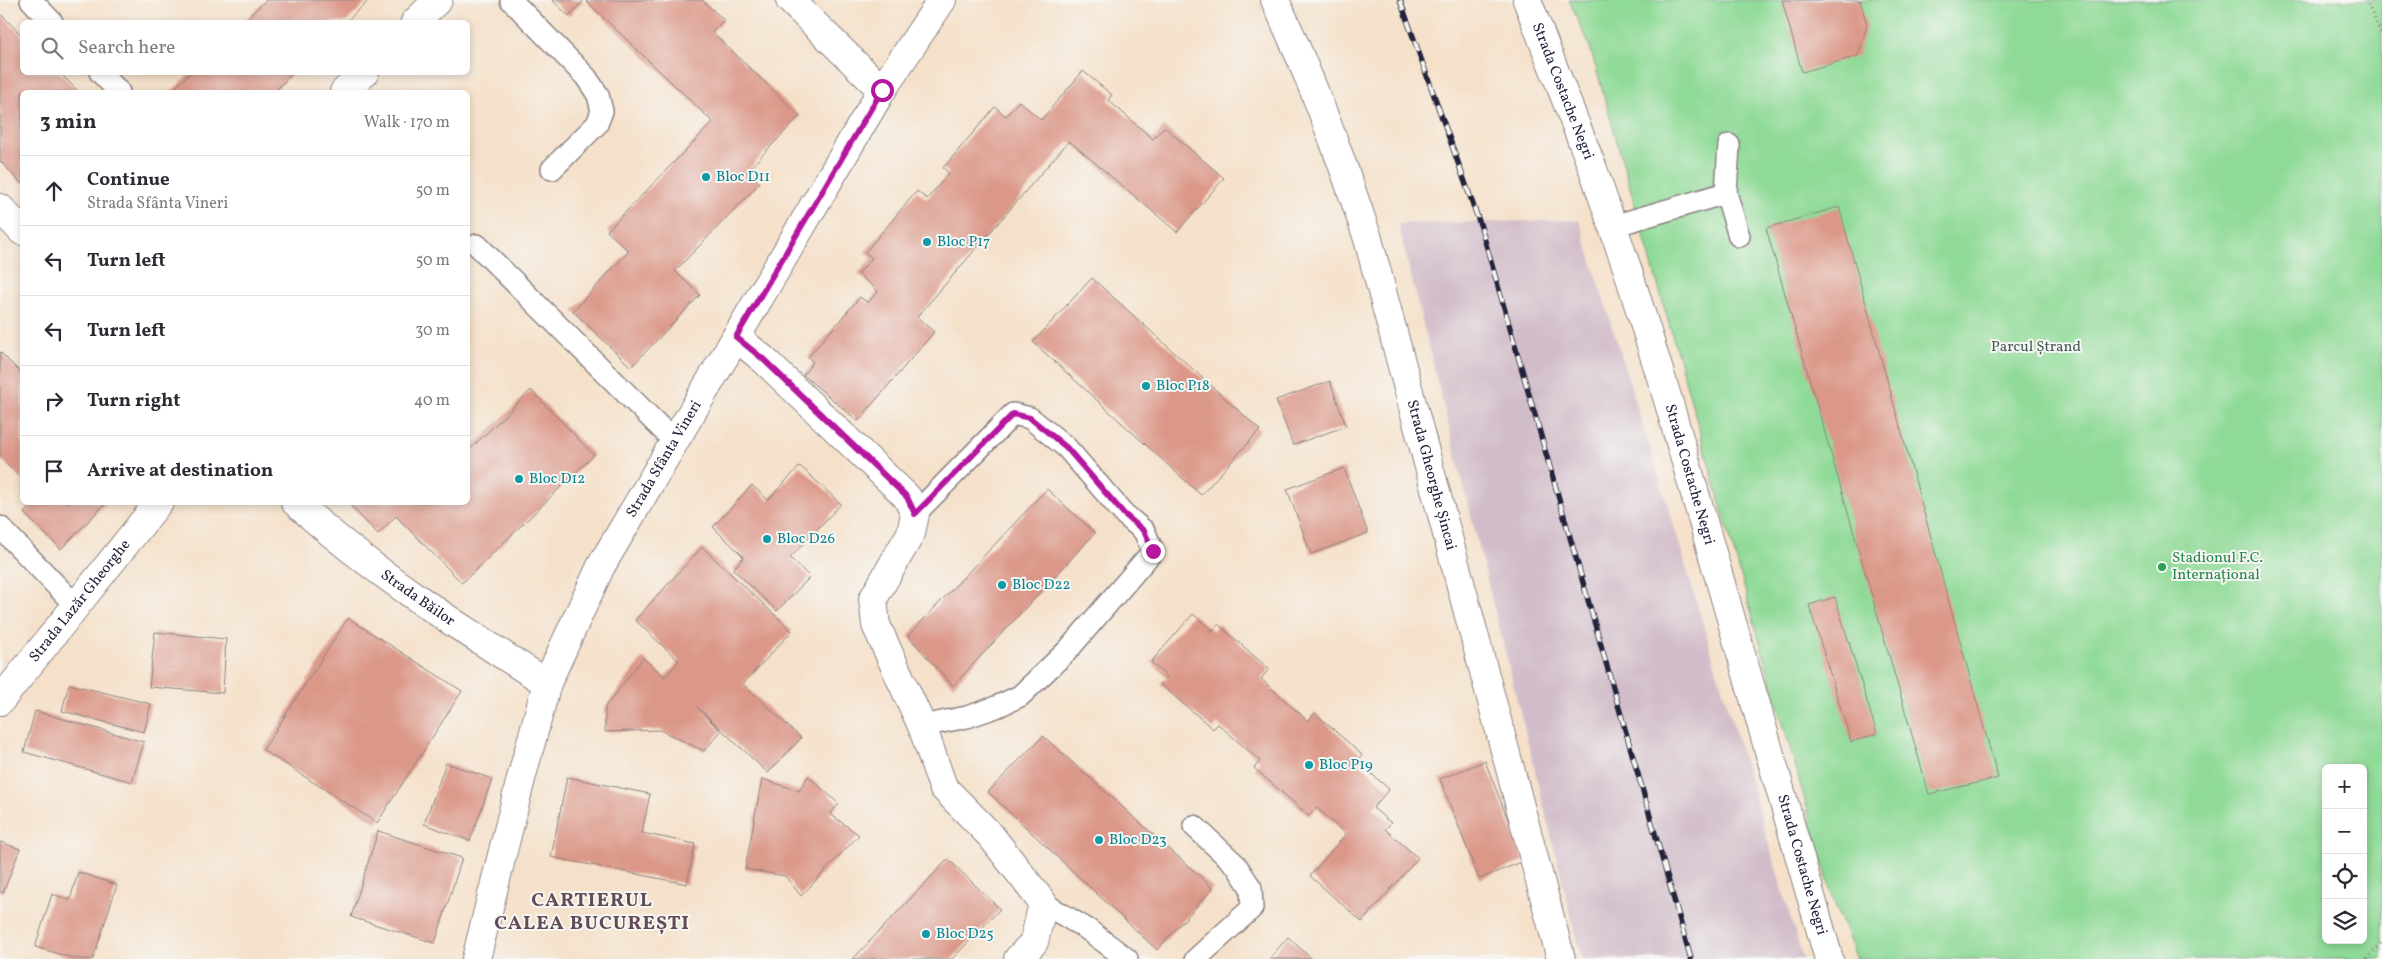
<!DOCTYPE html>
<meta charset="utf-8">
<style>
:root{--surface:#fff;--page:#f7f7f7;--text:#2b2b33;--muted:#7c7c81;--line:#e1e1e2}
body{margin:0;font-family:Vollkorn,serif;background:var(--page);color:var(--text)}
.controls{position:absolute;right:15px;bottom:15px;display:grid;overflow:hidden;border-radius:8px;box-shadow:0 2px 8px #0003}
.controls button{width:45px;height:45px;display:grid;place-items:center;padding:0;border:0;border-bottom:1px solid var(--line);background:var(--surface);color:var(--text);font:25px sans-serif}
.stop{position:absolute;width:15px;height:15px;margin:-11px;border:4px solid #b5179e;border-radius:50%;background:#fff}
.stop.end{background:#b5179e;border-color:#fff;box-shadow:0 1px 5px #0008}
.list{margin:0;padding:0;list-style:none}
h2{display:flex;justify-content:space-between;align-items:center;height:65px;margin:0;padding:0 20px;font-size:21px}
h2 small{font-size:16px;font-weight:400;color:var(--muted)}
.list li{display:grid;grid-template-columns:32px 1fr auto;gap:15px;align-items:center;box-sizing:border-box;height:70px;padding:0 20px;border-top:1px solid var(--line)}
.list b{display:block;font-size:19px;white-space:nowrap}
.list p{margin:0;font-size:16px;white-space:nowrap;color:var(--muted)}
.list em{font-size:16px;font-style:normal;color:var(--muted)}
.icon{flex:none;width:28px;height:28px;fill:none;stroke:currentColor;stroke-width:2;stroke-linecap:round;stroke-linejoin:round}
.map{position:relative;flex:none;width:2382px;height:959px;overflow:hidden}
.search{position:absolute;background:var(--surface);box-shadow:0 2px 8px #0003;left:20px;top:20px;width:450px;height:55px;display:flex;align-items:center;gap:12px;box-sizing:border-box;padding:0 18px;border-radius:8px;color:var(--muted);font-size:19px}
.panel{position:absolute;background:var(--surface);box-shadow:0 2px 8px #0003;left:20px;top:90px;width:450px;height:415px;border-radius:8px}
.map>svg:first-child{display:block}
.industrial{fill:#d1bdc9}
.green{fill:#8fda97;stroke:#587e69;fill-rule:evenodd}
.building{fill:#db9889}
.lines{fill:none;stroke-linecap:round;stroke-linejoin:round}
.service-casing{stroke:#8c8282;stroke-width:24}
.minor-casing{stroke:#8c8282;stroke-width:30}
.secondary-casing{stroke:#8c8282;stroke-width:30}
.path{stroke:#8c8282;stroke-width:3;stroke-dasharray:1 4;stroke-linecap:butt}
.service{stroke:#fff;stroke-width:21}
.minor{stroke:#fff;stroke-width:28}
.secondary{stroke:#fff;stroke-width:28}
.rail-casing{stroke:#22223b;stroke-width:5.5}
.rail{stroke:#f6f6f2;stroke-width:4;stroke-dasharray:11;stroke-linecap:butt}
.route{stroke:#b5179e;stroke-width:6}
.culture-dot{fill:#0f9aa8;stroke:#f6f6f2;stroke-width:2}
.leisure-dot{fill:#2e9e5b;stroke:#f6f6f2;stroke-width:2}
.labels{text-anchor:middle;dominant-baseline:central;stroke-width:4;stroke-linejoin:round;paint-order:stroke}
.street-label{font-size:15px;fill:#22223b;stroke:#f6f6f2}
.culture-label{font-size:15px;fill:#0d838f;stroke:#f6f6f2;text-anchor:start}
.park-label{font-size:15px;fill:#435957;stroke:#f6f6f2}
.leisure-label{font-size:15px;fill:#27864d;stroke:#f6f6f2;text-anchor:start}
.district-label{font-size:20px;font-weight:bold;letter-spacing:1px;fill:#634b56;stroke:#f6f6f2}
</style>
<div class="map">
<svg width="2382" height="959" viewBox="0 0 2382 959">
<rect width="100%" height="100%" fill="#f6f6f2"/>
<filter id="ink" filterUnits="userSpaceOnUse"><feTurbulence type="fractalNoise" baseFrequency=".02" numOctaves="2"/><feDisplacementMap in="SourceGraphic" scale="10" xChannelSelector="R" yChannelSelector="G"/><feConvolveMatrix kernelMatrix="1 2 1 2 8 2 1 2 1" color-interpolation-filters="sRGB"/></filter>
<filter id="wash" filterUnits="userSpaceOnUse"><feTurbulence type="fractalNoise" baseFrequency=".0096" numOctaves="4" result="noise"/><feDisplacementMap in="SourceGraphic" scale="20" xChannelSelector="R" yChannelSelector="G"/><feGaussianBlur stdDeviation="1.12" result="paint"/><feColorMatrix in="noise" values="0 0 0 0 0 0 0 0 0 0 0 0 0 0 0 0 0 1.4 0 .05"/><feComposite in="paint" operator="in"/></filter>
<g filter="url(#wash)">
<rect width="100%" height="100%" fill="#f5e1ca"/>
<!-- industrial -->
<path class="industrial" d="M1579 220 1667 503 1803 959H1582L1398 224Z"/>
<!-- green -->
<path class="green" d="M1569 0H2382V959H1857L1834 902 1590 47ZM2326 768H2363V940H2326Z"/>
<g id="blocks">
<!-- building -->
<path class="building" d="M266 0H369L346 22H243Z
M552 0H584L569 16Z
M585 0H702L724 20 712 32 800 116 747 171 760 183 675 271 700 295 631 367 573 311 629 251 607 231 713 122Z
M1782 0H1860L1867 25 1858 56 1802 72Z
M0 13 22 36V72H59L79 92H22V184L0 161Z
M1083 71 1112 95 1108 100 1153 139 1164 127 1224 178 1177 232 1069 141 917 317 934 332 858 421 803 375 813 362 808 357 860 297 868 303 878 291 858 274 872 258 865 252 917 191 927 199 949 173 943 168 995 107 1006 116 1019 101 1041 120Z
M191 72H294L274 92H171Z
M1839 207 1998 778 1929 794 1766 228Z
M1092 278 1260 430 1201 495 1033 342Z
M0 352 22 374V479L0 458Z
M1330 381 1346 426 1293 445 1276 400Z
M531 390 594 455 462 583 396 516 378 534 347 502H468V451Z
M800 466 841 504 790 558 810 577 777 611 733 569 744 557 713 527 752 485 768 500Z
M1344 468 1368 533 1311 554 1287 489Z
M1047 489 1095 533 953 686 908 636Z
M34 502H107L61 549 24 513Z
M702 547 792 631 743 684 801 738 768 773 697 707 721 731 704 751 660 730 605 732V707L643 658 665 677 679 661 635 620Z
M1835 597 1877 734 1851 742 1809 605Z
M1193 614 1213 631 1218 624 1269 669 1261 679 1308 721 1315 713 1362 755 1357 761 1389 789 1373 808 1391 823 1385 829 1418 858 1362 922 1310 876 1346 834 1317 808 1309 816 1254 768 1260 761 1218 724 1213 729 1160 684 1167 677 1151 662Z
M348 618 462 691 377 823 263 750Z
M155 632 226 639 223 693 149 687Z
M69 684 151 704 144 732 62 711Z
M35 711 144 742 132 782 24 752Z
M1043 736 1213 888 1157 950 988 792Z
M1485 761 1524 861 1479 879 1440 779Z
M446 763 492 779 470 841 424 824Z
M808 776 839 804 830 814 859 835 801 896 785 876 745 869 762 779 799 791Z
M567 777 650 794 642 833 695 844 687 884 551 857Z
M378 831 462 858 435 943 351 917Z
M0 842 20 849 3 893 0 892Z
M948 859 1000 909 952 959H853Z
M78 872 117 885 93 959H76L35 947 52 894 70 900Z
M1288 937 1312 959H1269Z"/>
</g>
</g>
<g filter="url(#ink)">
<use href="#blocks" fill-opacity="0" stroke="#8c8282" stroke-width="1"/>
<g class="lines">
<!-- service casing -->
<g class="service-casing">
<path id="service" d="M31 0 52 22
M511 0 586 77 598 95 602 111 597 124 552 169
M100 72 119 92
M1726 193 1739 236
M1613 226 1726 193 1729 145
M477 245 675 442
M915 514 1013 414 1030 418 1066 447 1124 514 1144 531 1153 551 1068 650 1020 696 996 707 967 717 922 726
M0 527 76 606
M1194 826 1236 865 1251 888 1252 908 1196 959
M1043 903 1087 929 1127 959"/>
</g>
<!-- minor casing -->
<g class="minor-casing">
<g id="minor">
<path d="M790 0 882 90"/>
<path d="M415 22 438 0"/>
<path d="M344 92 365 72"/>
<path d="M0 208 22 231"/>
<path d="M736 337 763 359 907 497 915 514 911 533 873 599 876 625 922 726 943 787 991 836 1043 903 1034 942 1018 959"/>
<path id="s1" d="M295 502C372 572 460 628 547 683"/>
<path id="s2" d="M0 701 159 502"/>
<path id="s3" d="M476 959 521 779 547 683 601 566 882 90 942 0"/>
</g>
</g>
<!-- secondary casing -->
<g class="secondary-casing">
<g id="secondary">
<path id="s4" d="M1275 0C1311 78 1341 157 1368 239L1561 959"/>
<path id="s5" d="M1527 0 1593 169 1628 271 1668 400 1829 959"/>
</g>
</g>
<!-- path -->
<path class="path" d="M2366 0 2382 36
M2367 959 2382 942"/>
<!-- service -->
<use href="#service" class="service"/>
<!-- minor -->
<use href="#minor" class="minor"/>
<!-- secondary -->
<use href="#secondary" class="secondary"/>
<!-- rail casing -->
<g class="rail-casing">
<path id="rail" d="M1400 0 1481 227 1691 959"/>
</g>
<!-- rail -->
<use href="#rail" class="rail"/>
</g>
</g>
<g class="lines" filter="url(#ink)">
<!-- route -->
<path class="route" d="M882 90 736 337 763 359 907 497 915 514 1013 414 1030 418 1066 447 1124 514 1144 531 1153 551"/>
</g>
<!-- markers -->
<g class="culture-dot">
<circle cx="706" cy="177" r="5"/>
<circle cx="927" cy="242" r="5"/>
<circle cx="1146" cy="386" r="5"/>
<circle cx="519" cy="479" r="5"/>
<circle cx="767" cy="539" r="5"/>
<circle cx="1002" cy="585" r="5"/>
<circle cx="1309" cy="765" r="5"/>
<circle cx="1099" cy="840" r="5"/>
<circle cx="926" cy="934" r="5"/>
</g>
<circle class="leisure-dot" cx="2162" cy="567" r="5"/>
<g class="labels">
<!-- street labels -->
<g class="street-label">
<text stroke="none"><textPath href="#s5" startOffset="98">Strada Costache Negri</textPath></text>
<text stroke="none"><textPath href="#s3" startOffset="538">Strada Sfânta Vineri</textPath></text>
<text stroke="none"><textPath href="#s4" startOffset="501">Strada Gheorghe Șincai</textPath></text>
<text stroke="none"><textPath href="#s5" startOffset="502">Strada Costache Negri</textPath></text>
<text stroke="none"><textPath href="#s1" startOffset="156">Strada Băilor</textPath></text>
<text stroke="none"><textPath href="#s2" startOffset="128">Strada Lazăr Gheorghe</textPath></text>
<text stroke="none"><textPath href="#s5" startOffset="908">Strada Costache Negri</textPath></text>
</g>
<!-- culture labels -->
<g class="culture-label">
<text x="716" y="177">Bloc D11</text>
<text x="937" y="242">Bloc P17</text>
<text x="1156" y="386">Bloc P18</text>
<text x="529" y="479">Bloc D12</text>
<text x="777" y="539">Bloc D26</text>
<text x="1012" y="585">Bloc D22</text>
<text x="1319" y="765">Bloc P19</text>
<text x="1109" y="840">Bloc D23</text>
<text x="936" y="934">Bloc D25</text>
</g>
<!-- park labels -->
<g class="park-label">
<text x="2036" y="347">Parcul Ștrand</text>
</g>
<!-- leisure labels -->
<g class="leisure-label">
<text x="2172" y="558">Stadionul F.C.<tspan x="2172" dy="17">Internațional</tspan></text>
</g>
<!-- district labels -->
<g class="district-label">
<text x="592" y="901">CARTIERUL<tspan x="592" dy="23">CALEA BUCUREȘTI</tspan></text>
</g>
</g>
</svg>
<div class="controls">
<button>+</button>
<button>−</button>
<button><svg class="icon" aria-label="locate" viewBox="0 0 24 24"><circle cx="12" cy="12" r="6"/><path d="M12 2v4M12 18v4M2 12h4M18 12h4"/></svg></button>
<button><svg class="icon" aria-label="layers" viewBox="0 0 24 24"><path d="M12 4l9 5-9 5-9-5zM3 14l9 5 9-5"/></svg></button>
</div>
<div class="stop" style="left:882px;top:90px"></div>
<div class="stop end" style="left:1153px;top:551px"></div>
<div class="search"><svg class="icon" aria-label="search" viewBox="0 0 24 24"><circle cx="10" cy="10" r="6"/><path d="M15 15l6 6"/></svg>Search here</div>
<section class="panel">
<h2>3 min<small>Walk · 170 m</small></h2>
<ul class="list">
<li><svg class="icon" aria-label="ahead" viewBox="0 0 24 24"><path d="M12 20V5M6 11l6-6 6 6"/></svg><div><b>Continue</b><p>Strada Sfânta Vineri</p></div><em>50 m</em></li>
<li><svg class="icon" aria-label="left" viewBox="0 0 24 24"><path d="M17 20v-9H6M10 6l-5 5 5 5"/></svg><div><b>Turn left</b></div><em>50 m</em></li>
<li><svg class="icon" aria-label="left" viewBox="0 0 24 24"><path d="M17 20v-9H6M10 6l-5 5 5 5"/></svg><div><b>Turn left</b></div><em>30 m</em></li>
<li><svg class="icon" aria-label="right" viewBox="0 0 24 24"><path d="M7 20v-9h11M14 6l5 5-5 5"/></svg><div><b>Turn right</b></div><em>40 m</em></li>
<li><svg class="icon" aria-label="arrive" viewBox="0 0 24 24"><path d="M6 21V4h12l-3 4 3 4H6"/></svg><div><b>Arrive at destination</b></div></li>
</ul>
</section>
</div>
